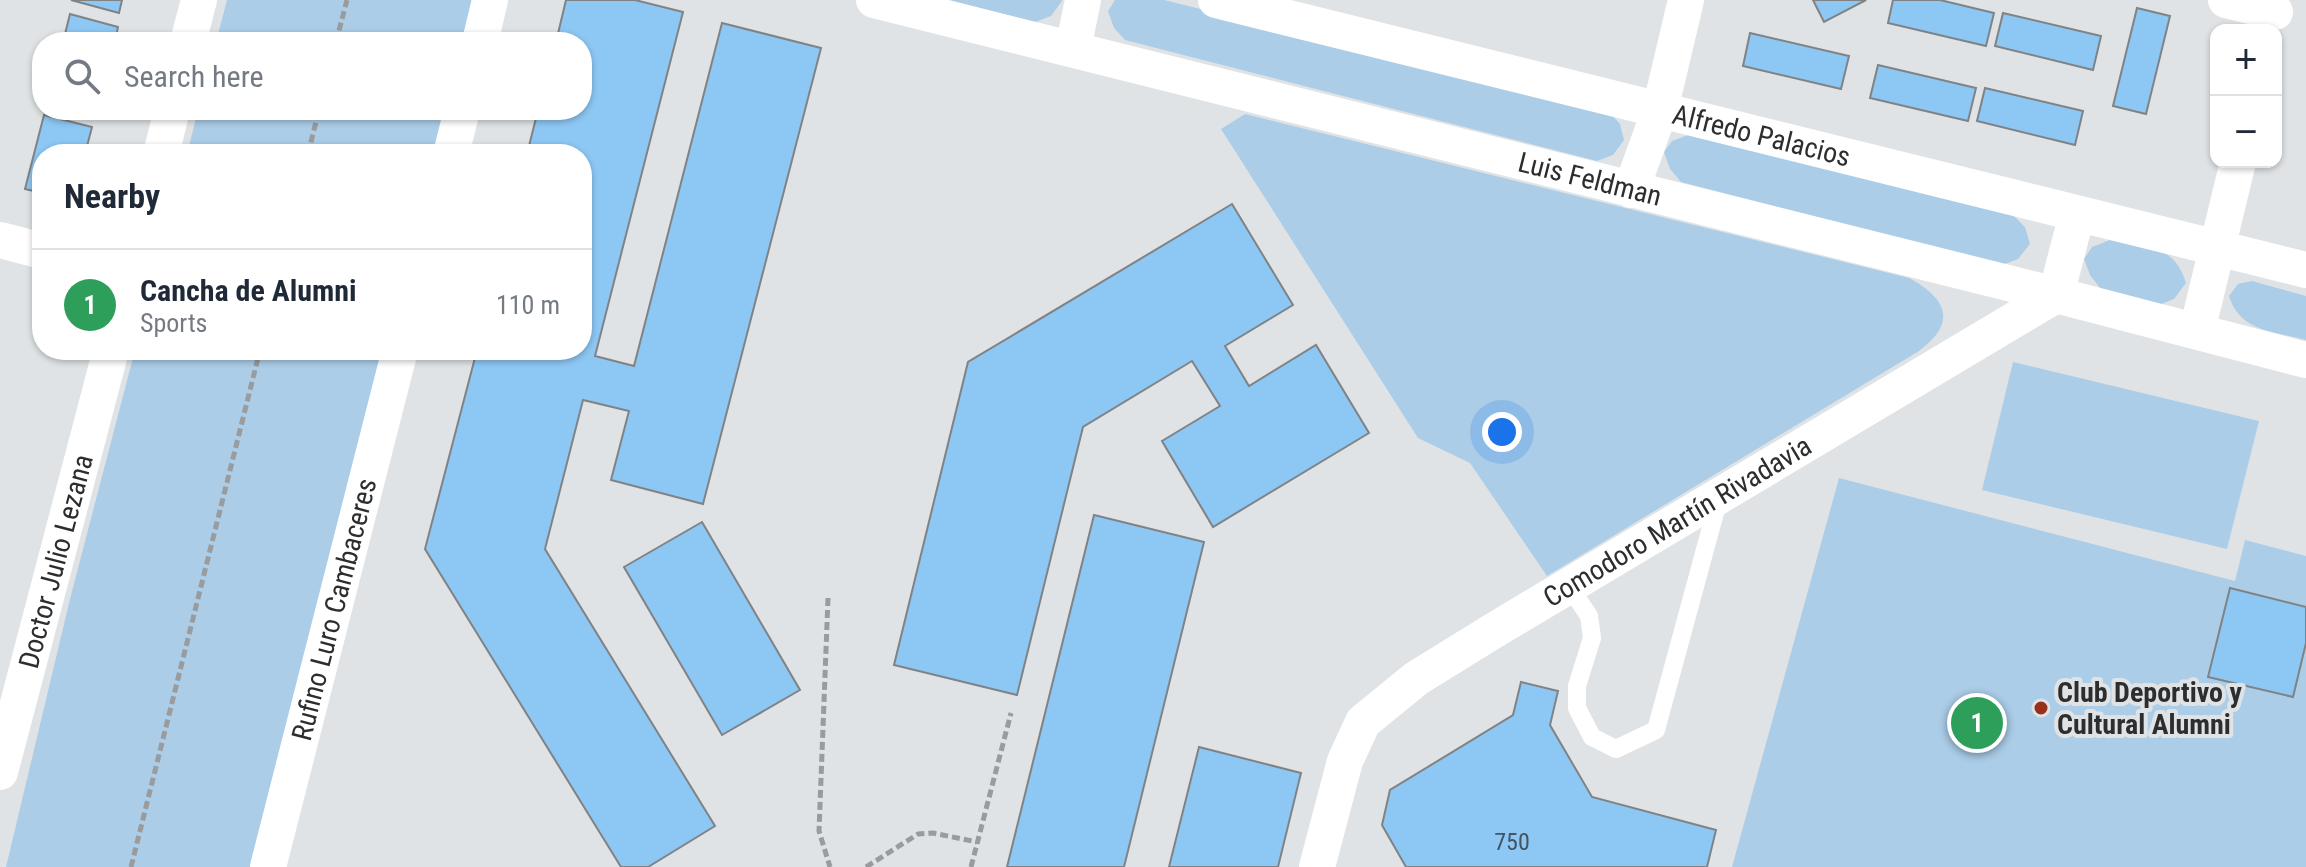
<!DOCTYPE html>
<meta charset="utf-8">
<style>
:root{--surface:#fff;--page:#f2f2f3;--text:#1f2937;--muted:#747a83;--line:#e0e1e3;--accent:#111827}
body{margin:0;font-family:"Roboto Condensed",sans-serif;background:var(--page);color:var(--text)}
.controls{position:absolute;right:24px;top:24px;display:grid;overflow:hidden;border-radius:16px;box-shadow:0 2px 6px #0004}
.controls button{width:72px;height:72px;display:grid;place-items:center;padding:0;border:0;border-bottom:2px solid var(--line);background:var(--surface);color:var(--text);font:40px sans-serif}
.you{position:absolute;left:1502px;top:432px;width:28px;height:28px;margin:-20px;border:6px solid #fff;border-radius:50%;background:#1a73e8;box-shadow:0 0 0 12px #1a73e833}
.badge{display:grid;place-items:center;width:52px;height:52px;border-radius:50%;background:var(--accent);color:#fff;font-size:26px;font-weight:700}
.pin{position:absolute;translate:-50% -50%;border:4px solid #fff;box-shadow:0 2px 8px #0006}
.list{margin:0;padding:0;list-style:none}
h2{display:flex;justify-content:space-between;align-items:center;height:104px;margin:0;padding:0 32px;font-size:34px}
h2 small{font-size:26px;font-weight:400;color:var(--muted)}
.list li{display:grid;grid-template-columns:52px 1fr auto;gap:24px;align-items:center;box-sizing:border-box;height:112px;padding:0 32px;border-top:2px solid var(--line)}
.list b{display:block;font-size:30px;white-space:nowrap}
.list p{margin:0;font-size:26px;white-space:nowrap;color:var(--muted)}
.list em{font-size:26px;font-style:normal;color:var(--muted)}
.icon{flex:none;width:44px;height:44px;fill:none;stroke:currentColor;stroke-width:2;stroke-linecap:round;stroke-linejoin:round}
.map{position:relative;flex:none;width:2306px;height:867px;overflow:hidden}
.search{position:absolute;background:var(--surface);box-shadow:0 2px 6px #0004;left:32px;top:32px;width:560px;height:88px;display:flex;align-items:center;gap:20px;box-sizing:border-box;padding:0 28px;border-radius:32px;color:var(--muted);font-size:30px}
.panel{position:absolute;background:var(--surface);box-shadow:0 2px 6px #0004;left:32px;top:144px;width:560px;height:216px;border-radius:32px}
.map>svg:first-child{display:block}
.green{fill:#abcde8}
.building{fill:#8dc7f4;stroke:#808385;stroke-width:2}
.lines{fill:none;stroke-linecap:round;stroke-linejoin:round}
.path{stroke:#999b9d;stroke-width:5;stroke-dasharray:8 4;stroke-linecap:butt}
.lane{stroke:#fff;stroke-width:18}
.street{stroke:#fff;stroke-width:36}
.poi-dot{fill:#992f1d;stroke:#e0e3e5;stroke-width:3}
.labels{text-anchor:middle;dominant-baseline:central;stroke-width:8;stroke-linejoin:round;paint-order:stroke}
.number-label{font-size:24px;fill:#445460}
.street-label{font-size:28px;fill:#2c2d2e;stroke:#e0e3e5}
.poi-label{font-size:28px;font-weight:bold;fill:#2c2d2e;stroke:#e0e3e5;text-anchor:start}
</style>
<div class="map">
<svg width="2306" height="867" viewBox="0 0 2306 867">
<rect width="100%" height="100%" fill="#e0e3e5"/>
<!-- green -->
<path class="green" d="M227 0H475L465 42H216Z
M949 0H1062V1L1051 16 1035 22Z
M1115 0H1164L1606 109 1620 124 1624 140 1613 155 1597 161 1125 40 1114 28 1108 11Z
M198 110H448L437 154H187Z
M1245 114 1909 278C1948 299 1957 323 1919 351L1547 576 1470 463 1418 438 1221 129Z
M1691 134 2011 213 2025 227 2030 244 2018 259 2002 265 1681 182 1670 169 1664 152 1672 141Z
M2110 240C2146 248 2174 243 2186 283L2174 299 2159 305 2100 288 2090 275 2084 259 2092 247Z
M2252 281 2306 296V340C2274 331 2240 332 2229 296L2238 284Z
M135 350H388L259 867H6L70 599Z
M2013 362 2259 421 2227 549 1982 490Z
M1839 478 2235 581 2245 540 2306 556V867H1732Z"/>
<!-- building -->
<path class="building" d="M71 0H122L119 13Z
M566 0H635L683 12 595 356 634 366 722 23 821 48 703 504 611 480 629 411 583 400 545 549 715 826 648 867H621L425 549 477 350H582V154H527L538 110H582V42H556Z
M1813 0H1866L1824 22Z
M1893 0H1940L1994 13 1986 46 1888 23Z
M2137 8 2170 16 2146 114 2113 106Z
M2003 13 2101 36 2093 70 1995 46Z
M70 14 118 27 115 42H63Z
M1750 33 1849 56 1841 89 1743 66Z
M1878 65 1976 88 1968 121 1870 98Z
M1985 88 2083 111 2075 145 1977 121Z
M44 115 92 127 85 154H42V193L25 189Z
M1232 204 1293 305 1225 346 1249 386 1316 345 1369 433 1213 527 1162 441 1220 406 1192 361 1083 427 1017 695 894 665 968 362Z
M1094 515 1204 542 1124 867H1007Z
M702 522 800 690 722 735 624 567Z
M2230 588 2306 607V643L2293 697 2208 677Z
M1521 682 1558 691 1550 725 1592 797 1716 830 1707 867H1406L1382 825 1390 790 1513 715Z
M1199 747 1301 773 1278 867H1169Z"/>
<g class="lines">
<!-- path -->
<path class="path" d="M336 42 347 0
M308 154 319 110
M828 598 819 831 830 867
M131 867 260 350
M866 867 918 834 933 833 977 842
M971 867 1011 713"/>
<!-- lane -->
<path class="lane" d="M1569 586 1589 616 1592 638 1577 686V708L1592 737 1616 749 1656 730 1719 498"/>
<!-- street -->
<g class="street">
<path id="s1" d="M874 0 2056 295 2306 360"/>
<path id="s2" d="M1216 0 2306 270"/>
<path d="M2226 0 2275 12"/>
<path d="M188 42 199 0"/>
<path d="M480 42 490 0"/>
<path d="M1073 49 1083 0"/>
<path d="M161 154 172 110"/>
<path d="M451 154 462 110"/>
<path d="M1631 190 1660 110 1686 0"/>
<path d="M0 240 42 251"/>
<path d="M2197 331 2238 162"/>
<path id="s3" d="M0 772 111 350"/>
<path id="s4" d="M268 867 400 350"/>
<path id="s5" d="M1317 867 1345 761 1363 722 1417 678 1498 628 2056 295 2077 214"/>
</g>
</g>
<!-- markers -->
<circle class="poi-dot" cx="2041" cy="708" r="8"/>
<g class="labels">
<!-- number labels -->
<g class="number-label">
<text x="1512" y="842">750</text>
</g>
<!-- street labels -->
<g class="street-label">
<text stroke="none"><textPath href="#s2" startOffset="562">Alfredo Palacios</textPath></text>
<text stroke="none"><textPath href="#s1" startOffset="738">Luis Feldman</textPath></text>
<text stroke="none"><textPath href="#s5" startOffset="526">Comodoro Martín Rivadavia</textPath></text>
<text stroke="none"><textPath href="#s3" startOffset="218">Doctor Julio Lezana</textPath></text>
<text stroke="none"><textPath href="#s4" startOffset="266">Rufino Luro Cambaceres</textPath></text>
</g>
<!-- poi labels -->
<g class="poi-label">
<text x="2057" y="692">Club Deportivo y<tspan x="2057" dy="32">Cultural Alumni</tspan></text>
</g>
</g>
</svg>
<div class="controls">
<button>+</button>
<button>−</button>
</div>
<div class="you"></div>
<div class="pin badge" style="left:1977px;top:723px;background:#2e9e5b">1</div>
<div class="search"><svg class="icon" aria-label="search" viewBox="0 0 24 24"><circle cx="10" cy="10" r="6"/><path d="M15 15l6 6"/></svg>Search here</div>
<section class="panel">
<h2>Nearby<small></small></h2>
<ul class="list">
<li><span class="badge" style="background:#2e9e5b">1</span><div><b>Cancha de Alumni</b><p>Sports</p></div><em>110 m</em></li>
</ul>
</section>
</div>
